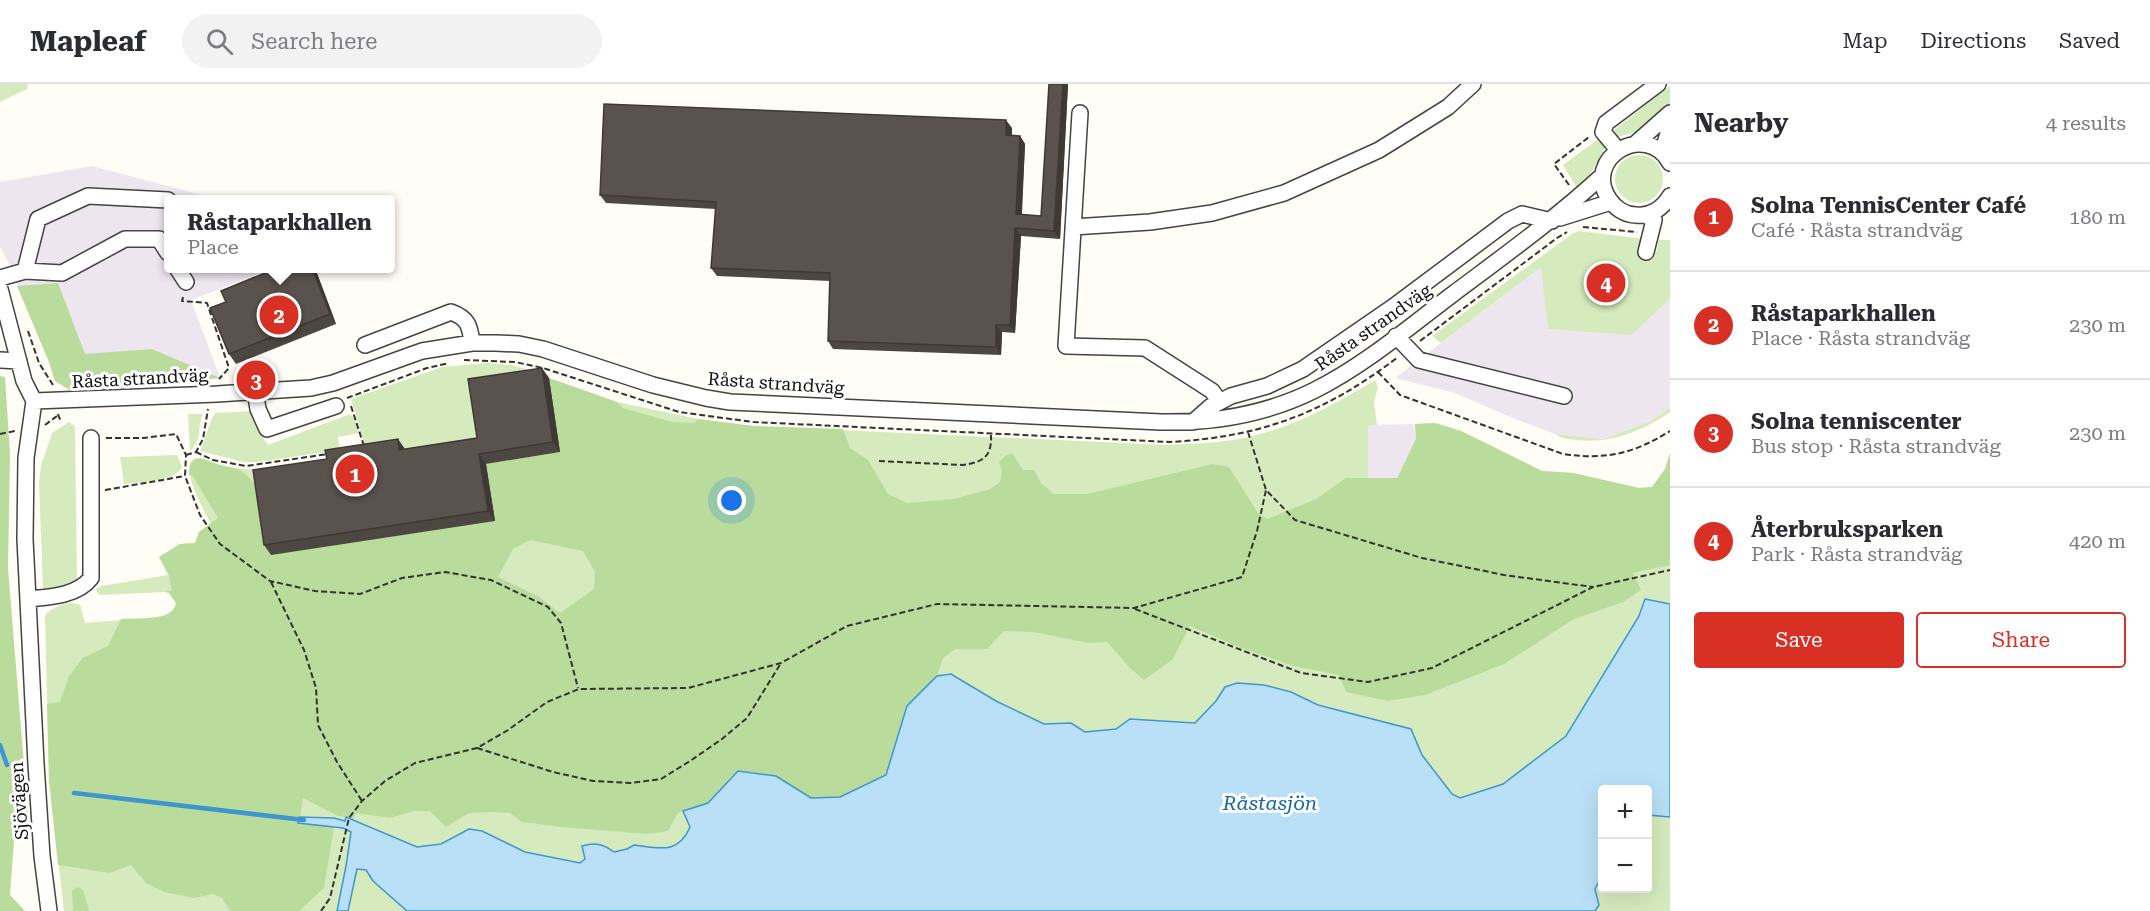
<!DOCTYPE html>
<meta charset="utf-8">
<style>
:root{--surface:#fff;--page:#f2f2f3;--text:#2b2b33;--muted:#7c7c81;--line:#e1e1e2;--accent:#d93025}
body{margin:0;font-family:"Roboto Serif",serif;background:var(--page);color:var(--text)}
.controls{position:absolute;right:18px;bottom:18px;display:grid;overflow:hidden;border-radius:6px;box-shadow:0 6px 24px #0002}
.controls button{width:54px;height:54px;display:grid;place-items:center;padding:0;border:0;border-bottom:2px solid var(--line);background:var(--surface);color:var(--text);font:30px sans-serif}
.you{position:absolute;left:732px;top:417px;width:21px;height:21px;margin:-15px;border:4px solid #fff;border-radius:50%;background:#1a73e8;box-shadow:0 0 0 9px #1a73e833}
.badge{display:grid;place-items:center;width:39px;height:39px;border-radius:50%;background:var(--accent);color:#fff;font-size:20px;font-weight:700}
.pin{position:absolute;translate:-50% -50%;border:3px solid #fff;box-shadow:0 2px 6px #0006}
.popup{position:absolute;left:164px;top:111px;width:231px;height:78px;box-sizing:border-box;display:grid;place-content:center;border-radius:6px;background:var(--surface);filter:drop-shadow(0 2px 4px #0005);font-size:20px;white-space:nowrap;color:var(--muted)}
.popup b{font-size:22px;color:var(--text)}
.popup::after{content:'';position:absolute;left:50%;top:100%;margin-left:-12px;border:12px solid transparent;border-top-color:var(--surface)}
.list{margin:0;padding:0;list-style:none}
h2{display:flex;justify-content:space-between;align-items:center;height:78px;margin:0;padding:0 24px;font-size:26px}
h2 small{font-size:20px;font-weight:400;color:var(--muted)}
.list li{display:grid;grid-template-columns:39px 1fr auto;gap:18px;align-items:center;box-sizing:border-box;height:108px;padding:0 24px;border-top:2px solid var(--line)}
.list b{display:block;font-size:22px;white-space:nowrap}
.list p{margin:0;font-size:20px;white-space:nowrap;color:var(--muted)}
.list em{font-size:20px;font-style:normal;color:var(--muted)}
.actions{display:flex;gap:12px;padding:18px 24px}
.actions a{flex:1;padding:14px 0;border:2px solid var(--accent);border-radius:6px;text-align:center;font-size:21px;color:var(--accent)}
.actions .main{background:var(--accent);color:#fff}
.icon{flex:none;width:33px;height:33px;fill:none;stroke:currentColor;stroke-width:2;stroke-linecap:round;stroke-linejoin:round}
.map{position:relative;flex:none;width:1670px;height:827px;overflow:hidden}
header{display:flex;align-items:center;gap:36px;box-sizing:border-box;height:84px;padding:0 30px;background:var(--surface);border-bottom:2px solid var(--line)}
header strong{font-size:28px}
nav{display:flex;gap:33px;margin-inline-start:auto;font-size:21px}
.search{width:420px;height:54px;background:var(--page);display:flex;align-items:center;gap:15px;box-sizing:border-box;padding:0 21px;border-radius:33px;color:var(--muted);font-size:22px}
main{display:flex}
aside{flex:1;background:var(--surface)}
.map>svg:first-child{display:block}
.industrial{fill:#eee6ef}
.green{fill:#d5ebbd;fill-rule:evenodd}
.forest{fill:#b9dc9c;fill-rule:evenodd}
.water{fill:#b9e0f7;stroke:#3f96cf;stroke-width:1.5}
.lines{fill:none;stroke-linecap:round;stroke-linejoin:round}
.stream{stroke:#3f96cf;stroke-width:4.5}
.minor-casing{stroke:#444;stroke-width:18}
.path{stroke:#333;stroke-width:2;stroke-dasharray:6 3;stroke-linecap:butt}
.minor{stroke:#fff;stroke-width:15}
.wall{fill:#4d4742}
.shaded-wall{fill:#3f3936}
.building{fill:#5a524d;stroke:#3f3936;stroke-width:1.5}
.labels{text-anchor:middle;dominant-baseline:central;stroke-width:6;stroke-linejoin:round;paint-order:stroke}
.street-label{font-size:18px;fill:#111;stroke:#fff}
.water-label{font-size:20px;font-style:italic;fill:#1768a6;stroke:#fff}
</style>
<header>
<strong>Mapleaf</strong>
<div class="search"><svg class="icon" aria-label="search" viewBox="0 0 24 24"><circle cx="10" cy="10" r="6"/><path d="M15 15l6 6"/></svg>Search here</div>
<nav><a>Map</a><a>Directions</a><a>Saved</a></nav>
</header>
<main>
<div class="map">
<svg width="1670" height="827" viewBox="0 0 1670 827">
<rect width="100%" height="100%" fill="#fffdf5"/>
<!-- industrial -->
<path class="industrial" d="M92 82 217 115 168 116V184L271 185 191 216 220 294 75 309 55 297 49 278 9 180 0 163V98Z
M1541 183 1632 251 1670 215V324L1651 337 1604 355 1555 350 1510 333 1455 309 1395 294Z
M1414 340 1416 355 1397 394H1368V341Z"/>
<!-- green -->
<path class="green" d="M0 0H28L27 5 0 18Z
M1670 2V22L1641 47 1617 53 1614 46Z
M1597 56 1606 62 1588 94 1577 104 1563 81Z
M1615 95a24 24 0 1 1 48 0a24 24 0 1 1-48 0Z
M1579 147 1644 155 1643 168 1656 169 1659 156H1670V215L1632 251 1548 245 1541 183 1441 259 1432 252 1572 150Z
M488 279 511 281 549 291V294L617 318 698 335 753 342 1166 361C1192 360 1218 359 1244 354 1292 344 1334 321 1375 296L1378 303 1374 318 1377 341 1368 342V394H1398L1416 355 1415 340 1435 339 1461 347 1542 387 1573 389 1639 404 1652 403 1665 385 1670 369V827H64L49 696 45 531C55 522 67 516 80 521L85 539 167 532 175 525 176 519 169 509 165 508 101 511 98 510 96 505 101 502 168 491 159 473 180 460 195 459 199 448 211 440C206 430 173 374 199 374 206 374 215 380 222 381 234 385 247 386 259 385L262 396 495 437 486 380 560 368 484 363 406 375 365 362 351 315 442 283ZM1602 706H1648V804H1602Z
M1670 324V328C1643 347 1610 360 1577 356 1569 355 1562 355 1555 350L1604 355 1651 337Z
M253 327 263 354 268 361 350 330 354 334 359 349 338 353 340 366 258 378H244L200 367C206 354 208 341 215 329Z
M203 330C196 344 204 353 190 367L188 330Z
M69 338 75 342 77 498 64 504 46 506 43 504 39 399 41 382 52 349Z
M177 371 182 383C175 398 140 398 124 400L120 373Z"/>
<!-- forest -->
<path class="forest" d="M58 199 85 270 152 265 220 294 75 309 55 297 49 278 17 202Z
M0 292 5 293 10 370 8 484 29 743 14 757 10 811 25 827H0Z
M549 294 617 318 623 324 672 338 694 339 698 335 753 342 843 345 850 364 868 376 888 410 907 419 954 415 990 405 1000 398 1002 388 999 378 1005 372 1012 369 1023 386H1034L1041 399 1054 410H1087L1213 380 1229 383 1258 429 1267 435 1316 415 1346 394H1397L1416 355 1415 340 1435 339 1461 347 1542 387 1573 389 1639 404 1652 403 1665 385 1670 369V481L1633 489 1641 506 1623 518 1574 535 1504 580 1425 611 1388 617 1346 608 1339 591 1293 582 1239 563 1190 542 1172 576 1144 596 1130 584 1107 558 1089 559 1033 548 1004 547 987 565H955L943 574 937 592 907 622 886 691 840 713 811 714 776 692 739 687 708 719 678 729 668 747 647 750 561 743 522 738 510 729 494 728 469 729 446 743 430 727H414L390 734 356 729 353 736 346 733 338 732 303 714 299 739 334 743 324 804 299 827H230L222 814 213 810 194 814 164 808 146 799 131 781 110 789 58 781 49 696 47 620 60 618 69 592 83 574 108 562 121 535C137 534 173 538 176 519L169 509 165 508 172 506 169 491 159 473 180 460 195 459 199 448 218 434 192 391H189C190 363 207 378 223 382 229 383 236 383 241 387 249 392 255 401 261 407L495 437 486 380 560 368ZM530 456 583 467 595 488 594 505 560 529 538 512 498 493 513 465Z
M78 803 83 806 89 827H73L72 807Z"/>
<!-- water -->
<path class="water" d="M1645 515 1670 520V733L1648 731V706H1602V791L1595 805 1599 821 1595 827H407L373 797 366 786 357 785 348 827H337L346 782 351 748 343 744 298 739 299 733 334 734 345 737 346 733 417 763 441 760 469 745 482 747 525 768 580 779 585 775 582 762C596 758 603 760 614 768L627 765 634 761C659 764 678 771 690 743L683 727 708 719 738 687 776 692 811 714 840 713 886 691 907 622 937 592 951 590 996 617 1044 640 1071 639 1085 648 1116 645 1130 635 1195 639 1216 617 1225 603 1237 599 1264 601 1291 608 1318 621 1411 645 1422 671 1452 710 1460 714 1503 700 1566 652 1639 532Z"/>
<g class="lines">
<!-- stream -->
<path class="stream" d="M0 661 7 681
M74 709 304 736"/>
<!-- minor casing -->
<g class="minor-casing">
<path id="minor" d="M1080 29 1066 262 1145 264 1212 307 1220 318
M1635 60 1670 29
M1618 66 1603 48 1606 39 1658 0
M1662 69 1670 43
M1670 79C1646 36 1582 74 1609 115 1615 124 1625 131 1636 131 1650 133 1663 124 1670 112
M1645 131 1654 136 1646 168
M1560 134 1611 118
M1073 143 1150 138 1212 129 1284 109 1379 66 1448 23 1473 0
M177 184 186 198
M25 187 38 135 88 112 168 116
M0 194 25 187 62 189 125 155H159L168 169
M0 205 24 297 34 317
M1396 252 1419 276 1564 312
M365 261 451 228C468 234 470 242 472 259
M0 276 19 277
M255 307 258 325 267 345 336 322
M34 317 217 310 311 304 333 299 422 267 472 259H495L519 260 543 265 653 301 706 314 730 318 1161 338C1214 339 1267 330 1315 306 1365 281 1409 243 1453 210 1505 171 1555 135 1603 91
M34 317 26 374 25 455 36 680 42 772 49 827
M1193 338 1210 323 1231 312 1267 302 1303 285 1393 223 1508 137 1522 130 1552 137
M28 515C50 513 77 512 91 494V354"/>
</g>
<!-- path -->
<path class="path" d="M1569 101 1554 80 1589 53
M1583 143 1637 148
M183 213 182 217 207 219 229 284 219 295
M28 247 39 279 53 301
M1420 257 1557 154 1567 148
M464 276 515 278 543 284 679 328 753 338 1170 358C1261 353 1325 329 1398 273
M1378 288 1400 311 1563 370C1606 376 1633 370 1670 347
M347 314 427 284 449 279
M351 322 364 362
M58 330 61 338
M45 341 57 332
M1248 348 1266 406 1295 436 1422 474 1504 491 1593 503
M0 350 15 347
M106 354H143L176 350 186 371 185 392 200 431 220 460 270 497 315 507 360 510 402 494 445 488 491 496 548 523 561 539 578 604
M196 368 213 376 246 382 328 370
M186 371 196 368 203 355 208 325
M879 377 963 381C983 378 992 373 991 351
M105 406 185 392
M271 498 304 566 316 604 318 641 337 678 362 717
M1135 525 1301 589 1368 598 1432 584 1593 503 1670 486
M477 664 553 688 593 697 631 699 661 695 690 677 722 655 747 634 781 579
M321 827 330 814 349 734 362 717 385 697 415 679 477 664 508 646 547 618 579 605 688 604 781 579 847 542 937 520 1134 524 1242 493 1257 447 1266 406"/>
<!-- minor -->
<use href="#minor" class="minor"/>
</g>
<!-- wall -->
<path class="wall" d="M1049 0H1068L1060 155 1021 152 1015 249 1002 248 1001 271 833 265 828 257 830 197 717 192 711 184 716 125 606 119 600 111 1012 44V52H1020L1025 60 1022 130 1041 132Z
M315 184 336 240 236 280 229 270 226 218Z
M549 294 560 368 486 380 495 437 271 471 264 461 404 365 477 354Z"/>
<!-- shaded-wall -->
<path class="shaded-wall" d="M1063 0H1068L1060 155 1054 147Z
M1006 36 1012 44 1011 59 1006 51Z
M1020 52 1025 60 1021 138 1016 130Z
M1015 144 1021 152 1015 249 1010 241Z
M312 184H315L336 240 330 230Z
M996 241 1002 248 1001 271 996 263Z
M542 284 549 294 560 368 553 358Z
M398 355 405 365 399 366Z
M479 370 486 380 495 437 488 427Z"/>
<!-- building -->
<path class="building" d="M1049 0H1063L1054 147 1015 144 1010 241H996V263L828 257 830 189 711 184 716 118 600 111 604 20 1006 36V51L1020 52 1016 130 1041 132Z
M277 184H312L330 230 229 270 210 224 226 218 221 207Z
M542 284 553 358 479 370 488 427 264 461 253 386 327 375 325 366 398 355 399 366 477 354 468 295Z"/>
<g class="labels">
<!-- street labels -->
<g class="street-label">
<text transform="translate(1373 243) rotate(-35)">Råsta strandväg</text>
<text transform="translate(140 294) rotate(-3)">Råsta strandväg</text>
<text transform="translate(776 299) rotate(4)">Råsta strandväg</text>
<text transform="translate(19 717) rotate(-94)">Sjövägen</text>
</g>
<!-- water labels -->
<g class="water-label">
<text x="1270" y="719">Råstasjön</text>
</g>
</g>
</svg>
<div class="controls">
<button>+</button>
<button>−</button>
</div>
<div class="you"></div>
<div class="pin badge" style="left:355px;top:390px">1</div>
<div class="pin badge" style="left:279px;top:231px">2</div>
<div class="popup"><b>Råstaparkhallen</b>Place</div>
<div class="pin badge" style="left:256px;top:296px">3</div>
<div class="pin badge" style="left:1606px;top:199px">4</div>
</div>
<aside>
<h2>Nearby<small>4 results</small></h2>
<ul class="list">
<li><span class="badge">1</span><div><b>Solna TennisCenter Café</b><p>Café · Råsta strandväg</p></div><em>180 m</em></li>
<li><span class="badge">2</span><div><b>Råstaparkhallen</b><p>Place · Råsta strandväg</p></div><em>230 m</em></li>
<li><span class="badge">3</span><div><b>Solna tenniscenter</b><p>Bus stop · Råsta strandväg</p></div><em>230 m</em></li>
<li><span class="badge">4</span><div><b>Återbruksparken</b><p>Park · Råsta strandväg</p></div><em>420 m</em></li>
</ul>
<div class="actions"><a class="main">Save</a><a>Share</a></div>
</aside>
</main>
